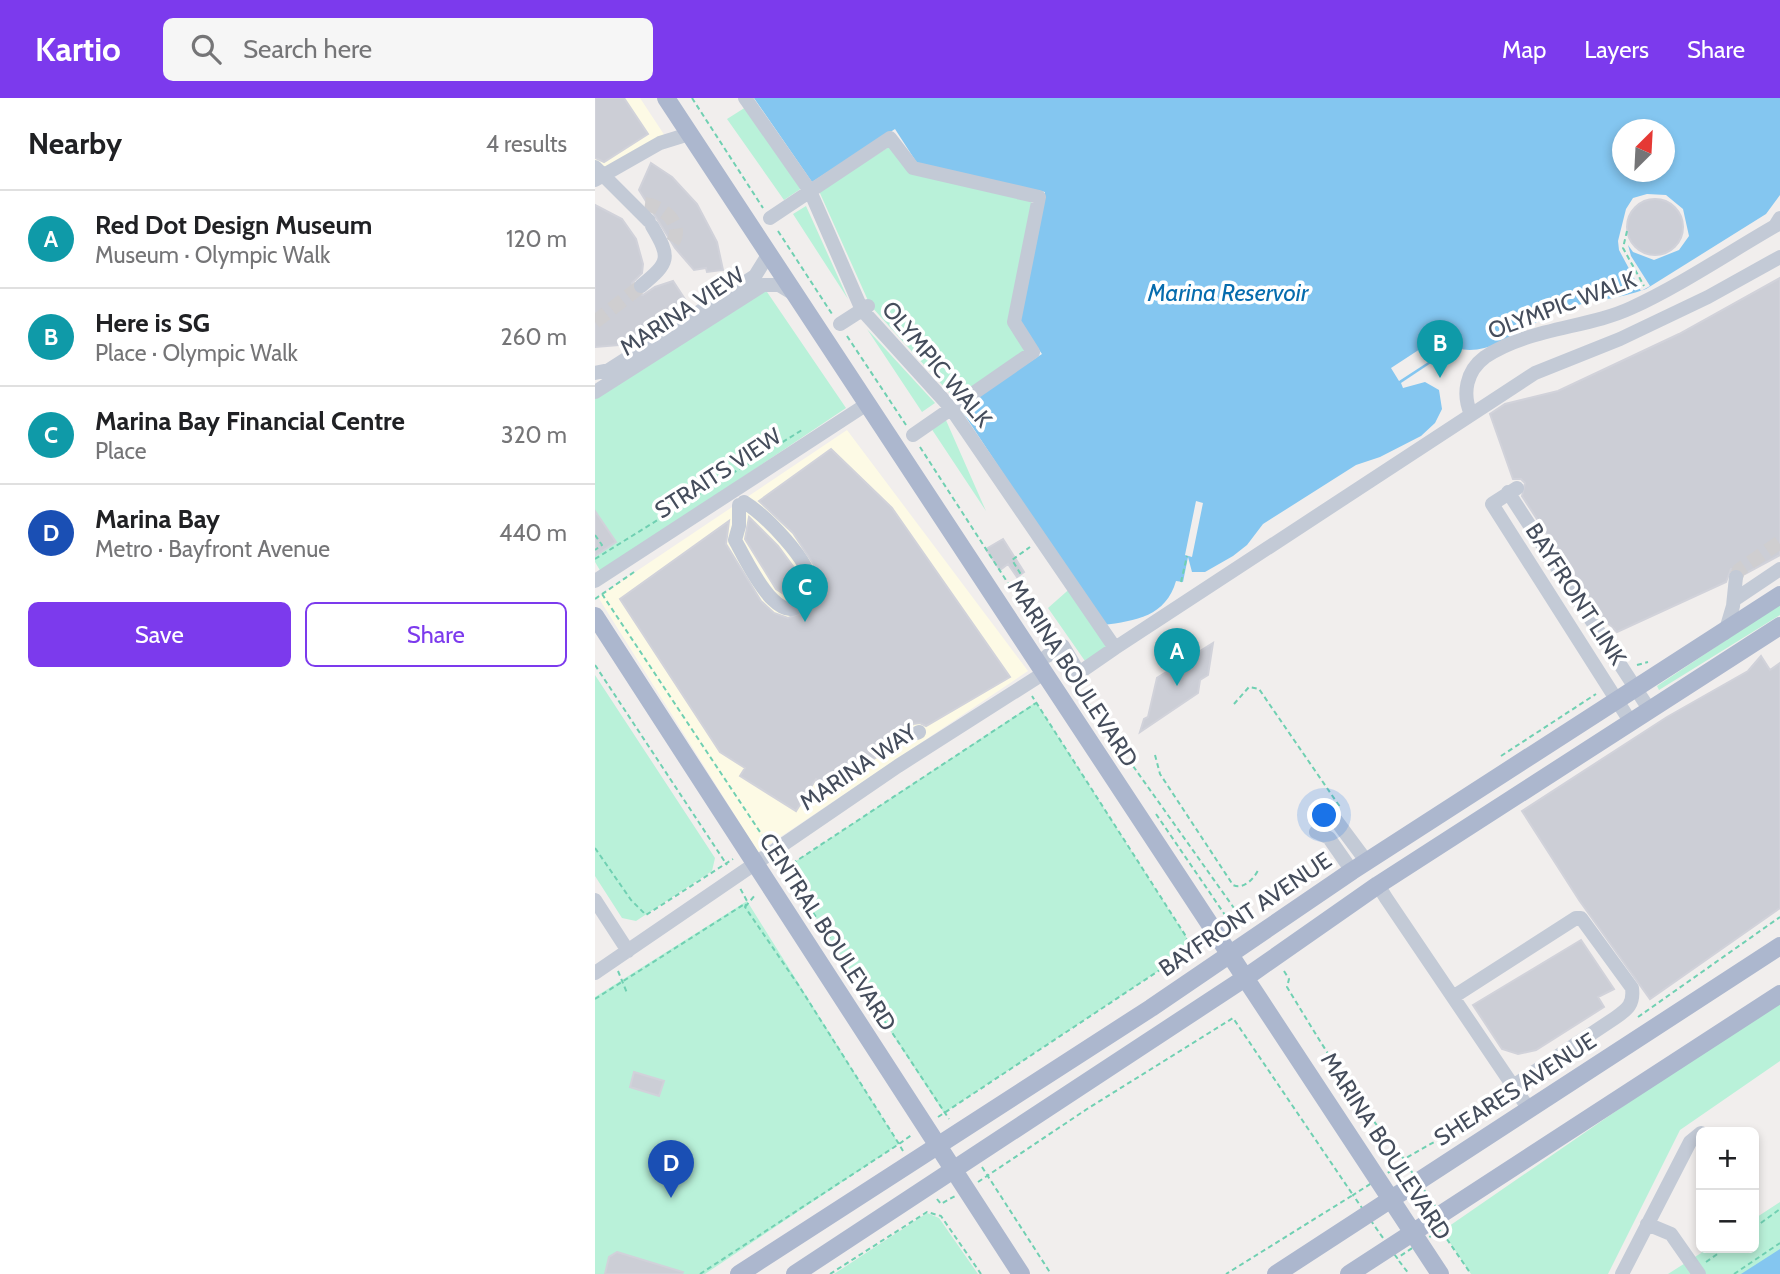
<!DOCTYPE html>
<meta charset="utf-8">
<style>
:root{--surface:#fff;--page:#f6f6f6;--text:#202124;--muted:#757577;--line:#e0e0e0;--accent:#7c3aed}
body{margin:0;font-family:Cabin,sans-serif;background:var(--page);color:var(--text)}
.controls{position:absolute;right:21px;bottom:21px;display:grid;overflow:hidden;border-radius:10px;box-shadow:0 4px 10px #0003}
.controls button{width:63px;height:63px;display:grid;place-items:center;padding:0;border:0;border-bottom:2px solid var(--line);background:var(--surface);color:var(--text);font:35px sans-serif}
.compass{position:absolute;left:1017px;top:21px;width:63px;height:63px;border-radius:50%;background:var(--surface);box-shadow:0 4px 10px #0003;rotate:24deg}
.you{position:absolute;left:730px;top:718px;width:24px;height:24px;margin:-18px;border:5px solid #fff;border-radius:50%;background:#1a73e8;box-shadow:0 0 0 10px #1a73e833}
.badge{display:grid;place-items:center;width:46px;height:46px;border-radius:50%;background:var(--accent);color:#fff;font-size:23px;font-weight:700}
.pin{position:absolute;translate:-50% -58px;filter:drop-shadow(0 2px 4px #0008)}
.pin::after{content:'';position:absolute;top:37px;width:24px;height:21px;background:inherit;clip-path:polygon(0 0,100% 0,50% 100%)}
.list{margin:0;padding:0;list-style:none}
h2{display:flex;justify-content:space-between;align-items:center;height:91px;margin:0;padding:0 28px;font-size:30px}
h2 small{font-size:23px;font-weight:400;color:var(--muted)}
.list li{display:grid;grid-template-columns:46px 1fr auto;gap:21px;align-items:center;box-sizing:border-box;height:98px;padding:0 28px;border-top:2px solid var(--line)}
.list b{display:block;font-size:26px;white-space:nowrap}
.list p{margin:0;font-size:23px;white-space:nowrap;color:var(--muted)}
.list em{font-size:23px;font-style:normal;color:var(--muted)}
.actions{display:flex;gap:14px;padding:21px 28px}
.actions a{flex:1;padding:16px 0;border:2px solid var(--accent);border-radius:10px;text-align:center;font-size:24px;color:var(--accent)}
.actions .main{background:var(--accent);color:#fff}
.icon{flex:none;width:38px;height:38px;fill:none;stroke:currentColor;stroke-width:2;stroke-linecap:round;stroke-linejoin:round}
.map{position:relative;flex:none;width:1185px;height:1176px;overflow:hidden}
header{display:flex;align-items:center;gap:42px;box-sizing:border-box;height:98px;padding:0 35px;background:var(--accent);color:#fff}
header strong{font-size:33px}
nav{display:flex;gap:38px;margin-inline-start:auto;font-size:24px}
.search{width:490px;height:63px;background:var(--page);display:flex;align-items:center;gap:18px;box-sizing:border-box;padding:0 24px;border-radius:10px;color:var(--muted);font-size:26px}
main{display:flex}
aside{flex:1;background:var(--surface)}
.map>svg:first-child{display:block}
.commercial{fill:#fdfae5}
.green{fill:#b9f1d9}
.water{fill:#84c6f0;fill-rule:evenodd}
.pier{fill:#f1eeed}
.building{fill:#ccced6;stroke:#d1d2da;stroke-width:2}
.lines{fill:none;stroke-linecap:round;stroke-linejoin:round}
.minor-tunnel{stroke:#cfced0;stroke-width:14;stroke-dasharray:14 7;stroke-linecap:butt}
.path{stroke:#70d0b2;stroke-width:2;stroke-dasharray:5 3.5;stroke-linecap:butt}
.minor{stroke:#c3cad6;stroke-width:14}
.major{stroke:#acb7ce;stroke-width:18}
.labels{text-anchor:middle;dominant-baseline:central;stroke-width:7;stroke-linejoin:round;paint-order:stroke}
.street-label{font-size:23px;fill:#454d5c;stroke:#fff}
.water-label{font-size:24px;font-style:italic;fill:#066cae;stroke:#fff}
</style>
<header>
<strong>Kartio</strong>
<div class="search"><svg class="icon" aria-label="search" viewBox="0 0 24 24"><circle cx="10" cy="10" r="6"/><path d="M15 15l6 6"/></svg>Search here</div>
<nav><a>Map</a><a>Layers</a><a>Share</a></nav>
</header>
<main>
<aside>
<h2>Nearby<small>4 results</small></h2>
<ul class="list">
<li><span class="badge" style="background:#0f9aa8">A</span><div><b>Red Dot Design Museum</b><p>Museum · Olympic Walk</p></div><em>120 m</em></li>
<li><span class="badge" style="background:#0f9aa8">B</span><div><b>Here is SG</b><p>Place · Olympic Walk</p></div><em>260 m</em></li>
<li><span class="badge" style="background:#0f9aa8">C</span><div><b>Marina Bay Financial Centre</b><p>Place</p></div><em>320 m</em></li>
<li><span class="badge" style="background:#1a4fb4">D</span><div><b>Marina Bay</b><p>Metro · Bayfront Avenue</p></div><em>440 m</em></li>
</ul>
<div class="actions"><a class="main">Save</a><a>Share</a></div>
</aside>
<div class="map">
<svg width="1185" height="1176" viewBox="0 0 1185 1176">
<rect width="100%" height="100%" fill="#f1eeed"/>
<!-- commercial -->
<path class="commercial" d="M0 0H45L70 38 0 77Z
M252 332 433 573 163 754 3 499Z"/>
<!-- green -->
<path class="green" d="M151 9 207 90 189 102 132 21Z
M297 47 315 75 437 102 413 225 431 253 359 300 275 207 224 93Z
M211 108 253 201 198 116Z
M170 191 251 310 6 474 0 464V301Z
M272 231 340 305 327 314Z
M350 320 391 413 336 330Z
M479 487 520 550 490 563 453 510Z
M1185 506V517L1064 592 1062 588Z
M0 577 120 760 117 773 41 823 27 820 0 778Z
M441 604 592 840 589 856 349 1015 189 771Z
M152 803 304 1046 110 1176H0V899Z
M1185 900V963L1085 1032 1013 1176H876L847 1133Z
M1185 1104V1176H1073L1114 1150H1159V1121Z
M332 1115 344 1120 383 1176H239Z"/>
<!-- water -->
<path class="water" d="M159 0H1185V97L1171 116 1051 191C1025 201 998 202 972 210 930 223 896 268 849 246L840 252 845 259 806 285 808 290 830 284 844 292 847 311 840 325 826 338 785 359 761 367 668 426 652 447 638 458 610 474H597L593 459 588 484 581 483C571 518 541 523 508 527L365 310 447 256 424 223 450 94 322 65 300 31 217 84ZM1028 32H1070V74H1028Z
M1185 1151V1176H1146Z"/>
<!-- pier -->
<path class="pier" d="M1052 96 1071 97 1088 111 1094 138 1084 152 1059 162 1038 154 1033 147 1036 158 1055 188 1046 193 1024 152 1023 143 1031 111 1038 100Z
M845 238 849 246 840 252 844 257 804 283 796 270Z
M601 403 608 405 597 459 590 457Z"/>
<!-- building -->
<path class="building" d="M0 0H29L53 36 9 64 0 60Z
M56 65 77 79 102 106 122 144 128 172 112 174 111 170 99 172 80 150 44 92Z
M1032 129a28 28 0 1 1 56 0a28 28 0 1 1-56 0Z
M0 107 27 121 41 141 48 166 47 175 37 185 39 195 48 197 60 189 78 183 95 209 36 246 0 249Z
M1185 180V457L1150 476 1146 471H1136L1131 484 1022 534 1003 515 927 398 930 385 926 381H918L895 316 910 306 963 293 1084 236Z
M236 351 297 410 415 579 331 628 325 625 318 626 313 634V639L235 689 221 681 201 713 145 678 150 670 125 654 25 501 134 423 131 446 166 503 179 515 193 520 211 513 225 491 223 473 198 435 164 403Z
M0 413 21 444 0 458Z
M154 419 183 448 200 471 206 486 195 500 181 491 150 441Z
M408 441 429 474 422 479 413 466 405 472 391 451Z
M618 545 613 577 605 582 603 595 545 634 549 621 553 619 562 580Z
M1166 558 1175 572 1185 565V810L1055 901 984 802 927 713 1072 619 1153 573Z
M986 842 1019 891 1003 899 1009 909 941 952 923 956 907 951 878 907Z
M39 974 69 983 64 998 35 989Z
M22 1154 88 1174 87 1176H10L14 1159Z"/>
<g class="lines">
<!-- minor-tunnel -->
<path class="minor-tunnel" d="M50 106C69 109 90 126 77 146
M0 224 46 188
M1141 479 1144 472 1185 444"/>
<!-- path -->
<path class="path" d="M97 0 168 110
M183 133 237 216
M1032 133 1028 150 1049 188
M252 238 311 327
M325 349 451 544
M0 437 7 447 0 452
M0 461 207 332
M430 483 417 462 435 449
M586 484 592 458
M7 496 171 743
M0 501 42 472
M0 567 132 767
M1042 567 1053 564
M484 592 651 827
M639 606 654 589 664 591 745 709
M560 657 565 676 638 787C649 792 660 780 664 770
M906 658 1001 596
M561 716 641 833
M0 750 36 802 51 817 138 761
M190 772 354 1021
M183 775 441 605
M592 851 608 854
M23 873 32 895
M689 873 694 881 692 889C728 948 764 1009 809 1061L912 1003
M0 901 148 807 150 809 161 796
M1043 919 1185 819
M343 1019 589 856 592 840 437 598
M308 1053 304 1046 318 1036
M810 1064 853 1127 802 1160 758 1097Z
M387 1069 456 1176
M383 1084 492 1011 638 920 758 1097 631 1176
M342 1101 346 1106 360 1098
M1159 1130 1185 1111
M847 1134 876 1176
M804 1163 814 1176
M1111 1164 1131 1150
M105 1176 304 1046 204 888 150 809 152 803 145 790
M235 1176 332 1114 346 1118 386 1176
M1139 1176 1185 1145"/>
<!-- minor -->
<path class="minor" d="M150 0 215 93 267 212 355 309 520 550 940 275 1025 241 1113 199 1185 159
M0 69 54 123
M0 82 65 45 94 36
M175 120 295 40 318 70 444 99 419 224 438 254 318 337
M46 188C75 164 76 160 57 128
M245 226 273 208
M0 275 14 272 160 178 173 157
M0 294 168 187H184L199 196
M876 316C867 296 871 273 890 259 933 230 993 230 1036 210 1086 187 1133 155 1180 128L1185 120
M922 390 897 406 1035 623
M913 394 1054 611
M144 407V428L140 442C152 464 193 553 216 487 216 463 170 417 149 404
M0 483 272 306
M1139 502 1185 471
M1130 535 1138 508 1141 479
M452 558 468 548 484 575
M478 579 520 550
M322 635 324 634
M740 721 772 764
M721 734 734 740 757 773
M783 787 791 800 918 988 1020 920C1033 911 1039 906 1037 890L986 820H981L858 899
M0 802 33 853
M0 875 303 668 449 575
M918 988 934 1011
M1052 1126 1076 1136 1104 1176
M1027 1176 1095 1044 1106 1035"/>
<!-- major -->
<path class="major" d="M71 0 845 1176
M0 518 426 1176
M144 1176 556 910 757 773 1185 497
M200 1176 650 880 783 787 1185 528
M681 1176 1185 848
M754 1176 1185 896"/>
</g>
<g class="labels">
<!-- street labels -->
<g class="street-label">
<text transform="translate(967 207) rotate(-20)">OLYMPIC WALK</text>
<text transform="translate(87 213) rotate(-33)">MARINA VIEW</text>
<text transform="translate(342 266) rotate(50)">OLYMPIC WALK</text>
<text transform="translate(123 375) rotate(-33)">STRAITS VIEW</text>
<text transform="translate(981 496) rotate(57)">BAYFRONT LINK</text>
<text transform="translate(478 575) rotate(57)">MARINA BOULEVARD</text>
<text transform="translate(263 669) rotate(-34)">MARINA WAY</text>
<text transform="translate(650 816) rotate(-34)">BAYFRONT AVENUE</text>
<text transform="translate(233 834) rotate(57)">CENTRAL BOULEVARD</text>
<text transform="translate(920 991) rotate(-33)">SHEARES AVENUE</text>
<text transform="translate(791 1048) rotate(57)">MARINA BOULEVARD</text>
</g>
<!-- water labels -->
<g class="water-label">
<text x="633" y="194">Marina Reservoir</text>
</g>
</g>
</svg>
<div class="controls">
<button>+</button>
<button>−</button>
</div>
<svg class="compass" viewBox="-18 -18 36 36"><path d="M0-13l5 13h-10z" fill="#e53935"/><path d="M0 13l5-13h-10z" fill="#757577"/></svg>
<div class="you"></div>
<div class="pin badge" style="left:582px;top:588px;background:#0f9aa8">A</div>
<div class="pin badge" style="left:845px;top:280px;background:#0f9aa8">B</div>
<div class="pin badge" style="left:210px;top:524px;background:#0f9aa8">C</div>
<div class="pin badge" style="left:76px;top:1100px;background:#1a4fb4">D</div>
</div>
</main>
